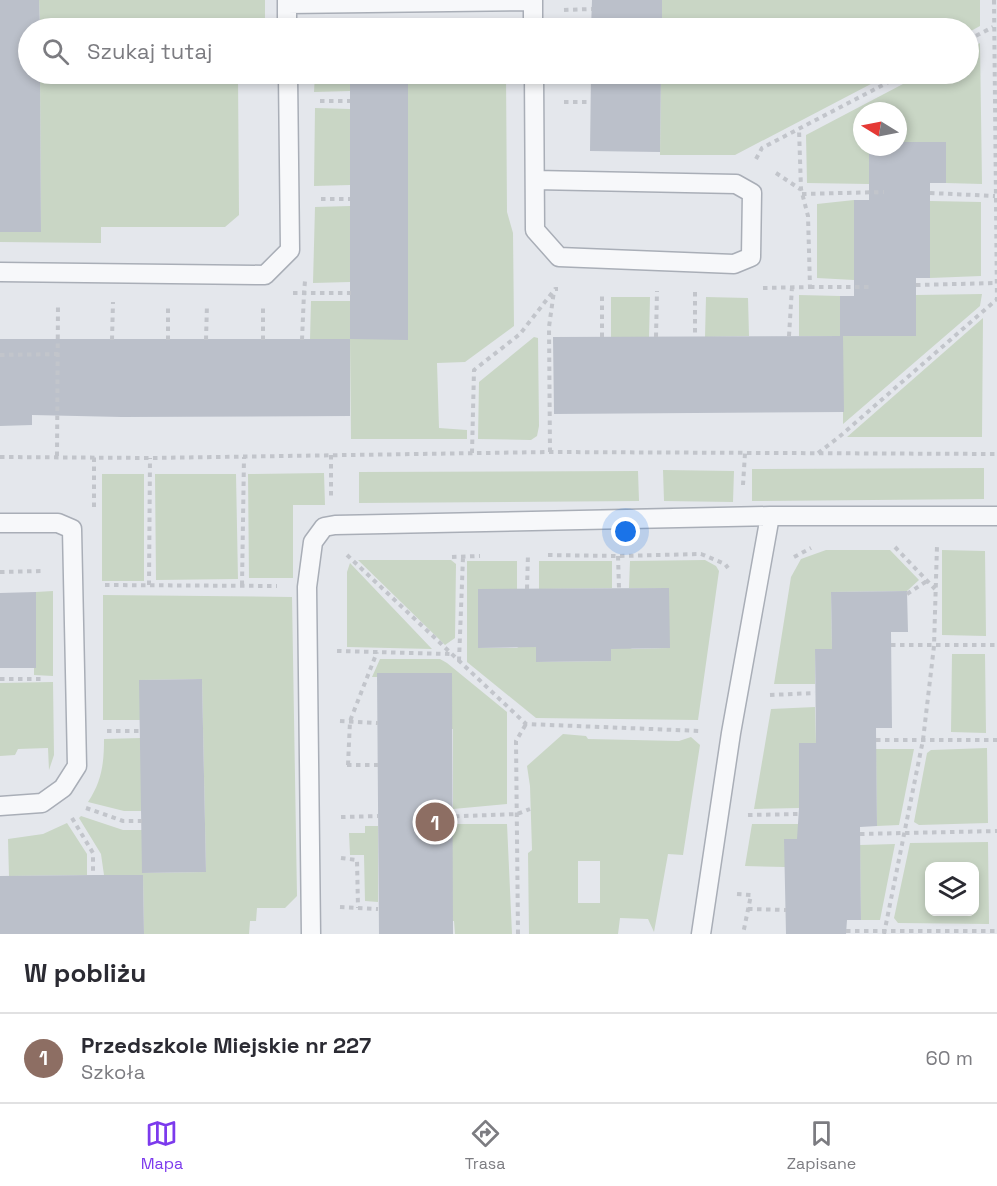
<!DOCTYPE html>
<html lang="pl">
<meta charset="utf-8">
<style>
:root{--surface:#fff;--page:#f2f2f3;--text:#2b2b33;--muted:#7c7c81;--line:#e1e1e2;--accent:#7c3aed}
body{margin:0;font-family:"Space Grotesk",sans-serif;background:var(--page);color:var(--text)}
.controls{position:absolute;right:18px;bottom:18px;display:grid;overflow:hidden;border-radius:12px;box-shadow:0 3px 9px #0003}
.controls button{width:54px;height:54px;display:grid;place-items:center;padding:0;border:0;border-bottom:2px solid var(--line);background:var(--surface);color:var(--text);font:30px sans-serif}
.compass{position:absolute;left:853px;top:102px;width:54px;height:54px;border-radius:50%;background:var(--surface);box-shadow:0 3px 9px #0003;rotate:280deg}
.you{position:absolute;left:626px;top:532px;width:21px;height:21px;margin:-15px;border:4px solid #fff;border-radius:50%;background:#1a73e8;box-shadow:0 0 0 9px #1a73e833}
.badge{display:grid;place-items:center;width:39px;height:39px;border-radius:50%;background:var(--accent);color:#fff;font-size:20px;font-weight:700}
.pin{position:absolute;translate:-50% -50%;border:3px solid #fff;box-shadow:0 2px 6px #0006}
.list{margin:0;padding:0;list-style:none}
h2{display:flex;justify-content:space-between;align-items:center;height:78px;margin:0;padding:0 24px;font-size:26px}
h2 small{font-size:20px;font-weight:400;color:var(--muted)}
.list li{display:grid;grid-template-columns:39px 1fr auto;gap:18px;align-items:center;box-sizing:border-box;height:90px;padding:0 24px;border-top:2px solid var(--line)}
.list b{display:block;font-size:22px;white-space:nowrap}
.list p{margin:0;font-size:20px;white-space:nowrap;color:var(--muted)}
.list em{font-size:20px;font-style:normal;color:var(--muted)}
.icon{flex:none;width:33px;height:33px;fill:none;stroke:currentColor;stroke-width:2;stroke-linecap:round;stroke-linejoin:round}
.map{position:relative;flex:none;width:997px;height:934px;overflow:hidden}
.search{position:absolute;background:var(--surface);box-shadow:0 3px 9px #0003;left:18px;right:18px;top:18px;height:66px;display:flex;align-items:center;gap:15px;box-sizing:border-box;padding:0 21px;border-radius:33px;color:var(--muted);font-size:22px}
.sheet{height:168px;background:var(--surface)}
nav{display:flex;justify-content:space-around;align-items:center;box-sizing:border-box;height:84px;border-top:2px solid var(--line);background:var(--surface);font-size:16px;color:var(--muted)}
nav a{display:grid;justify-items:center;gap:3px}
nav .on{color:var(--accent)}
.map>svg:first-child{display:block}
.green{fill:#c9d6c5;fill-rule:evenodd}
.building{fill:#bbc0ca}
.lines{fill:none;stroke-linecap:round;stroke-linejoin:round}
.lane-casing{stroke:#a9aeb7;stroke-width:21}
.path{stroke:#c2c5cb;stroke-width:4;stroke-dasharray:4.5 4.5;stroke-linecap:butt}
.lane{stroke:#f7f8fa;stroke-width:18}
</style>
<div class="map">
<svg width="997" height="934" viewBox="0 0 997 934">
<rect width="100%" height="100%" fill="#e4e7ec"/>
<!-- green -->
<path class="green" d="M39 0H265V28H40Z
M662 0H980V26L969 32 968 28H662Z
M980 43 982 184 946 183 898 142V111H862V147H869V184L807 183 806 135 922 74H968L969 49Z
M40 74H265L238 76 239 215 225 227H101V243L0 242V232H41Z
M315 74H350V91L314 92Z
M408 74H506L507 212 513 233 514 326 465 362 437 363 439 428 467 430V439H351L350 340H310L311 301H351L350 339H408Z
M661 74H890L735 155H660Z
M315 108 350 109V185L314 186Z
M854 200V280L817 278V204Z
M930 201 981 202V276L930 278Z
M350 206V282L313 283 315 207Z
M982 294 980 306 843 424V336L916 295Z
M799 295 840 296V336H799Z
M611 297H650L649 337H611Z
M706 297 748 298 749 336 705 337Z
M983 318 982 437H847Z
M534 337 538 338 539 426 537 436 531 440 478 439 479 382Z
M984 468V499L752 501V469Z
M663 470 734 471 733 502 664 501Z
M638 471 639 501 359 503V472Z
M324 473 325 505H293V578H249L248 474Z
M102 474H144V581H102Z
M155 474H236L238 579 156 580Z
M826 550H890L919 580 907 591 831 592 832 649H815V684H774L791 577 801 559Z
M942 550 985 551 986 636 942 635Z
M358 560H451L456 564 455 638 445 645Z
M705 560 716 566 719 571 698 720 536 718 467 662V561H517V589H478L479 648H517L536 635V662L611 661V637L632 649 669 648V588H629L630 561Z
M539 561H612V588L539 589Z
M350 563 432 649 347 647V572Z
M53 591V676L34 675V668L36 667V592Z
M103 595 292 597 297 896 285 908H257L256 921H250L249 934H144L143 875H104L101 854 79 818 81 816 123 830H142L143 873 206 872 202 679 140 680V720H103Z
M952 654H985L986 733 951 732Z
M380 659H440L447 663 507 712V804L453 809V729H437L452 712V673H378V677H372Z
M53 682 54 755 49 770 48 748 18 749 15 755 0 756V683Z
M815 707 816 743 799 744V808L754 809 771 709Z
M563 734 586 736 588 739 679 741 691 737 700 745 683 855 668 854 654 932 648 919 620 918 618 934H529L528 853 532 850 530 786 527 766ZM578 861H600V903H578Z
M141 738 142 811H124L88 802C102 781 104 763 104 739Z
M987 748 988 823 919 825 914 822 927 753 931 750Z
M876 749H914L899 825 877 826Z
M67 823 87 854V875L9 876 8 839 43 834Z
M452 824H507L512 934H455L454 921H436Z
M752 824H799V839L785 867 745 866Z
M365 826H378V902L365 901 364 855H350L349 833H365Z
M988 842 989 924 898 923 894 918 910 843ZM974 866V912H930V866Z
M895 844 880 920H861L860 845Z"/>
<!-- building -->
<path class="building" d="M0 0H39L40 28H28V74H40L41 232H0Z
M592 0H662V28H591Z
M350 74H408V340L350 339Z
M591 74H661L660 152 590 151Z
M898 142H946V183H930V278H916V336H840V296H854V200H869V147H898Z
M843 336 844 412 554 414 553 337Z
M0 339H350V416L122 417 32 415V425L0 426Z
M669 588 670 648 611 649V661L536 662V647L478 648V589Z
M907 591 908 632H891L892 728H876L877 826 860 827 861 920H847L846 934H786L784 839H797L799 808V743H816L815 649H832L831 592Z
M36 592V668H0V593Z
M377 673H452L453 934H379Z
M202 679 206 872 142 873 139 680Z
M93 875H143L144 934H0V876Z"/>
<g class="lines">
<!-- lane casing -->
<g class="lane-casing">
<path id="lane" d="M287 0V28
M533 0V28
M287 4 533 1
M534 74 535 230 559 257 734 264 751 257 752 193 736 184 535 180
M0 272 265 275 290 250 288 74
M0 523H58L72 529 77 766 63 788 42 803 0 806
M311 934 307 587 313 542 324 527 335 525 770 516H997
M701 934 731 733 770 516"/>
</g>
<!-- path -->
<path class="path" d="M994 0 997 302
M564 10 592 9
M968 40 993 27
M320 101H350
M564 102H590
M756 159 762 148 904 74
M776 173 800 189
M930 193 995 196
M802 194 884 192
M321 199H350
M916 285 997 283
M810 287H871
M763 288 810 287 808 216 801 189 799 129
M695 292V337
M293 293H304L305 281
M789 336 792 287
M602 337V292
M656 337 657 291
M112 340 113 302
M168 340V305
M206 340 207 304
M263 340V306
M302 340 304 293H351
M0 355 58 354
M550 452 549 327 554 291
M472 453 474 370 520 334 555 289H558
M818 453 839 437 996 300
M331 455V496
M57 456 58 303
M0 457 150 458 550 452 997 454
M743 485 745 453
M94 507V457
M895 547 935 589
M347 555 526 724 701 731
M548 555 618 556 701 554 725 564 728 568
M618 556 619 588
M452 557 480 556
M794 557 811 548
M0 572 43 571
M105 585 277 586
M149 585 150 458
M242 585 244 457
M527 589 528 554
M907 594 927 581
M891 645H997
M337 651 450 654
M459 661 463 557
M0 679H44
M770 695 815 693
M340 721 378 723
M107 731H140
M876 740H997
M347 765H378
M348 765 350 721 377 652
M86 808 123 821H142
M748 815 799 814
M341 817 378 816
M437 817 517 814 530 809
M72 818 93 853V875
M860 834 997 831
M341 858 357 860 358 908
M737 894 751 895 743 934
M340 907 378 909
M748 909 786 910
M846 931H997
M518 934 516 741 526 724
M884 934 923 740 934 646 937 546"/>
<!-- lane -->
<use href="#lane" class="lane"/>
</g>
</svg>
<div class="controls">
<button><svg class="icon" aria-label="layers" viewBox="0 0 24 24"><path d="M12 4l9 5-9 5-9-5zM3 14l9 5 9-5"/></svg></button>
</div>
<svg class="compass" viewBox="-18 -18 36 36"><path d="M0-13l5 13h-10z" fill="#e53935"/><path d="M0 13l5-13h-10z" fill="#7c7c81"/></svg>
<div class="you"></div>
<div class="pin badge" style="left:435px;top:822px;background:#8d6e63">1</div>
<div class="search"><svg class="icon" aria-label="search" viewBox="0 0 24 24"><circle cx="10" cy="10" r="6"/><path d="M15 15l6 6"/></svg>Szukaj tutaj</div>
</div>
<section class="sheet">
<h2>W pobliżu<small></small></h2>
<ul class="list">
<li><span class="badge" style="background:#8d6e63">1</span><div><b>Przedszkole Miejskie nr 227</b><p>Szkoła</p></div><em>60 m</em></li>
</ul>
</section>
<nav>
<a class="on"><svg class="icon" aria-label="map" viewBox="0 0 24 24"><path d="M3 6l6-2 6 2 6-2v14l-6 2-6-2-6 2zM9 4v14M15 6v14"/></svg>Mapa</a>
<a><svg class="icon" aria-label="directions" viewBox="0 0 24 24"><path d="M12 3l9 9-9 9-9-9zM9 14v-3h6M13 9l2 2-2 2"/></svg>Trasa</a>
<a><svg class="icon" aria-label="saved" viewBox="0 0 24 24"><path d="M7 4h10v16l-5-4-5 4z"/></svg>Zapisane</a>
</nav>
